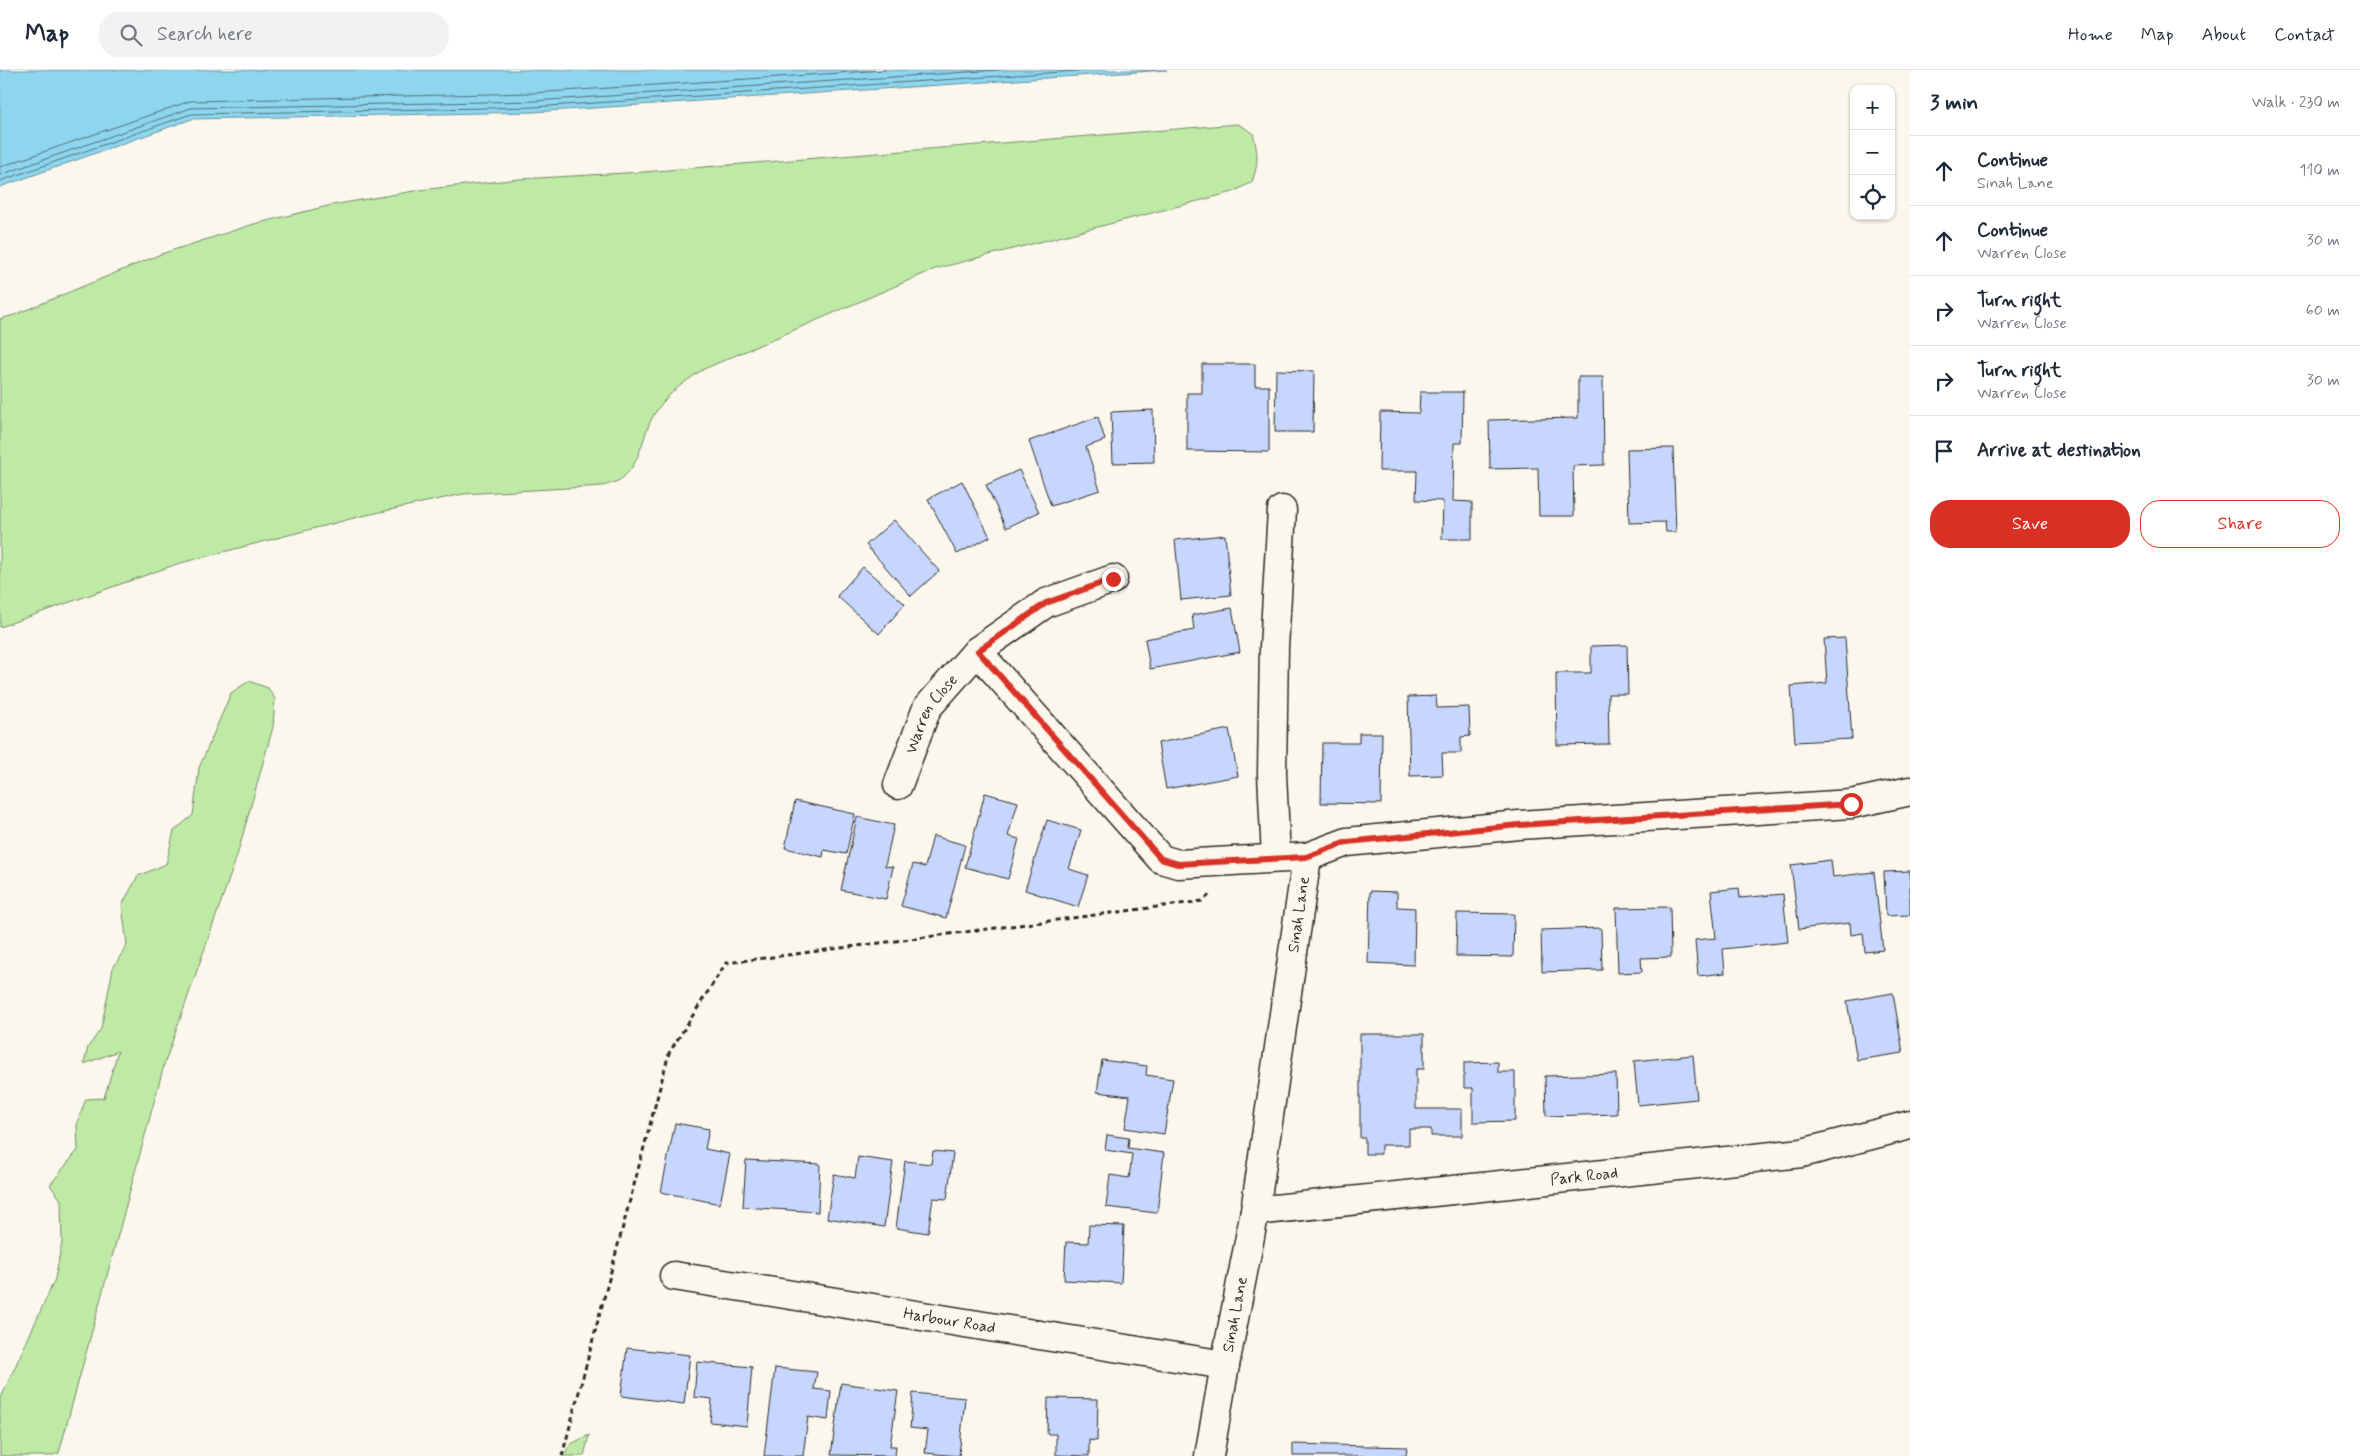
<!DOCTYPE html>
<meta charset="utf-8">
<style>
:root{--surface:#fff;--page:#f2f2f3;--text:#1f2937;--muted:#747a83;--line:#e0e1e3;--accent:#d93025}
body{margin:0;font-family:Mynerve,sans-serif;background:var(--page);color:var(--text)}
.controls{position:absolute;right:15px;top:15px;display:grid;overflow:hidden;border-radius:10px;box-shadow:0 1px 4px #0004}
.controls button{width:45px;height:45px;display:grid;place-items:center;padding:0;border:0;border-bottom:1px solid var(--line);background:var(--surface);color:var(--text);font:25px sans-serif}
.stop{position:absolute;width:15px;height:15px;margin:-11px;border:4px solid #d93025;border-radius:50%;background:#fff}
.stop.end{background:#d93025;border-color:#fff;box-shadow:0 1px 5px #0008}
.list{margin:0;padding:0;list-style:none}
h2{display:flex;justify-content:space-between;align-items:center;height:65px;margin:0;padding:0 20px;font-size:21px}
h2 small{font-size:16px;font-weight:400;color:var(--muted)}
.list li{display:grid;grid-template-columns:32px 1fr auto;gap:15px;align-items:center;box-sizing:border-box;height:70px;padding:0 20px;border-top:1px solid var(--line)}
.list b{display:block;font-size:19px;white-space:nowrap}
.list p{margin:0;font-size:16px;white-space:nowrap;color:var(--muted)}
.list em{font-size:16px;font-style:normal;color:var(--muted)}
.actions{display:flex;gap:10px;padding:15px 20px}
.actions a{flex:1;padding:11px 0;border:1px solid var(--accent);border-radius:20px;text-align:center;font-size:18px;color:var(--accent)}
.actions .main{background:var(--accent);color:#fff}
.icon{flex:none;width:28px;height:28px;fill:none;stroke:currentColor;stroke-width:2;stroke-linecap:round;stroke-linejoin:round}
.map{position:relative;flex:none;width:1910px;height:1386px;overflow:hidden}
header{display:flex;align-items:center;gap:30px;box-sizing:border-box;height:70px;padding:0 25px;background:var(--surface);border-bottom:1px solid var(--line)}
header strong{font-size:24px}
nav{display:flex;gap:28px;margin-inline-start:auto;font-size:18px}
.search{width:350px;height:45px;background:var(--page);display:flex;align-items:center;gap:12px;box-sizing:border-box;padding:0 18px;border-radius:20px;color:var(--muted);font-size:19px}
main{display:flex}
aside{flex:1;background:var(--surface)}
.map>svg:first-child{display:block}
.green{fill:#bfeaa6;stroke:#758a68}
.water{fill:#8dd6ee;stroke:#6692a0}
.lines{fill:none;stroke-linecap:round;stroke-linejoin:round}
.shore{stroke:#526f79;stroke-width:1}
.building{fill:#c6d6fd;stroke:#2b2b2b}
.minor-casing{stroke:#2b2b2b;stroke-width:31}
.path{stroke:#2b2b2b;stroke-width:3;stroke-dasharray:5 4;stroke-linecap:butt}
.minor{stroke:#fbf7ec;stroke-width:28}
.route{stroke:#d93025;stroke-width:6}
.labels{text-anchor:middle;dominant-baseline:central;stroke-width:4.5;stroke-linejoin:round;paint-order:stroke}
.street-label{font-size:16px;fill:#2b2b2b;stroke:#fbf7ec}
</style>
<header>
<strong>Map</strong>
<div class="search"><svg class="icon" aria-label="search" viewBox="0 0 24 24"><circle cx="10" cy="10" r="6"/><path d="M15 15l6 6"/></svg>Search here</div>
<nav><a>Home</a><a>Map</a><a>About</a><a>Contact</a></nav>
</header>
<main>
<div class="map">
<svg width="1910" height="1386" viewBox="0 0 1910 1386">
<rect width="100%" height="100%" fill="#fbf7ec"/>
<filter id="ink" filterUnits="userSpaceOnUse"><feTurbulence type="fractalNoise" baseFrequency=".02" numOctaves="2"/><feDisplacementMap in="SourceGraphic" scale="10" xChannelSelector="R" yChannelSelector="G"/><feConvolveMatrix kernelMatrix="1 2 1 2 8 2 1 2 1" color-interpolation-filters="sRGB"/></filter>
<g filter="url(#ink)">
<!-- green -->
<path class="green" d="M1238 54 1253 63C1258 84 1259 92 1252 112L1233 122 935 199 704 299C687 310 669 322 657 340 642 360 643 393 621 409 617 412 609 414 603 416L463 424 362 446 177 494 0 557V249L14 245 161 184 254 154 332 135 420 120 519 109 643 102Z
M249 611 268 618 275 629 273 657 236 789 164 995 59 1383 49 1386H0V1330L55 1209 62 1172 61 1130 50 1115 78 1080 77 1053 86 1029 104 1028 118 981 84 994 88 977 101 959 113 898 127 875 122 835 138 806 166 794 174 761 193 745 199 698 231 623Z
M589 1365 584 1386H563L571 1374Z"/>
<!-- water -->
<path class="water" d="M0 0H1167L534 42 192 49 0 117Z"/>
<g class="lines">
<!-- shore -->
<path class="shore" d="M0 97 190 31 533 23 885 0
M0 105 191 38 534 31 998 0
M0 111 191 44 534 37 1092 0"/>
</g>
<!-- building -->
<path class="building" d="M1202 294H1255V316H1269V382L1187 381V323H1202Z
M1276 300 1314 301 1313 362H1275Z
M1578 307H1603L1604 395 1573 396 1574 446H1539L1538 398 1490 399 1489 350 1578 348Z
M1420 322H1463L1462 373H1454L1453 431 1472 432V469H1442L1443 431 1416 430 1417 401H1379L1380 342 1419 343Z
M1153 340 1154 392 1113 393 1111 342Z
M1098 347 1105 370 1086 377 1100 420 1051 436 1029 371Z
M1673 378 1676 462H1666L1665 452 1629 453 1627 379Z
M1019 400 1039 442 1006 458 986 415Z
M962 411 990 467 957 484 928 429Z
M894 450 939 501 911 526 866 475Z
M1225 465 1231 525 1181 530 1175 470Z
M863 497 905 534 879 564 837 526Z
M1232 538 1240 582 1150 599 1145 569 1194 560 1192 545Z
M1845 568 1852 669 1795 672 1791 616 1827 613 1824 569Z
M1627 575 1628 624H1608L1609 674 1557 675 1556 603H1591V576Z
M1436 626 1437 638 1469 637 1470 666 1461 667V683H1442L1443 705 1410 706 1408 627Z
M1229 659 1238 706 1166 719 1158 673Z
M1359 663H1382L1381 734 1321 733 1322 673H1359Z
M985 723 1018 732 1008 766 1019 769 1008 809 965 797Z
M795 731 855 744 846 784 824 780 823 787 785 778Z
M857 747 894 755 885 796 893 797 886 829 841 820Z
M1047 750 1081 760 1069 799 1088 805 1078 837 1025 820Z
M933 766 965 775 946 848 901 836 913 794 925 797Z
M1831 790 1833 807 1874 802 1883 880 1865 882 1863 863 1851 865 1850 853 1799 859 1791 795Z
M1910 801V845L1886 846 1884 802Z
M1739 818 1740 828 1783 824 1788 872 1723 879 1725 903 1698 906 1695 870 1716 868 1711 821Z
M1370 821 1397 822V837L1415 838 1414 895 1368 893Z
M1670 837 1671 887 1641 888 1642 902 1618 903 1616 838Z
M1457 843 1514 844 1513 887 1456 886Z
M1601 858 1602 900 1542 902 1541 860Z
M1893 923 1903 983 1857 990 1847 931Z
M1360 964H1424V999H1416V1039H1462V1066H1431V1059H1409V1075H1381V1084H1365V1068H1360Z
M1693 985 1697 1029 1638 1035 1634 991Z
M1102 990 1147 996 1146 1005 1173 1009 1164 1064 1125 1058 1130 1026 1097 1022Z
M1498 992V1002H1515V1051L1473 1052V1018H1464V993Z
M1616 1004 1617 1044 1546 1046 1545 1006Z
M675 1053 709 1059 705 1079 730 1084 720 1134 661 1122Z
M1107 1065 1129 1068 1128 1078 1164 1083 1157 1143 1106 1137 1110 1105 1129 1108 1132 1084 1105 1080Z
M933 1081 953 1083 947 1129 933 1128 928 1163 896 1158 905 1091 931 1094Z
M858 1087 893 1092 884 1157 827 1148 834 1104 855 1108Z
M746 1090 820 1094 818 1142 743 1137Z
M1089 1155 1124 1156 1121 1213 1064 1210 1066 1172 1088 1173Z
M627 1278 690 1285 684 1334 621 1326Z
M697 1292 752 1297 747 1356 710 1352 712 1329 694 1327Z
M775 1298 817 1302 814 1319 831 1321 828 1350 808 1347 803 1386H764Z
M841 1313 898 1321 890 1376H896L895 1386 831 1385Z
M913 1323 965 1328 959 1386 925 1383 928 1360 910 1358Z
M1048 1328 1098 1329 1097 1371 1089 1370V1386L1056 1385V1364H1047Z
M1293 1374 1407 1377 1406 1386H1293Z"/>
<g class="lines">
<!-- minor casing -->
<g class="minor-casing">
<g id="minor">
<path d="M977 581 1161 789 1178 794 1307 787 1347 772 1519 755 1851 734 1910 721"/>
<path id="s1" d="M898 715 927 638 977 581 1046 533 1113 509"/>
<path d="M1276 788 1272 704 1274 577 1282 440"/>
<path id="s2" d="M1255 1141 1802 1083 1910 1055"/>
<path id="s3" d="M674 1206 1225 1295"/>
<path id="s4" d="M1209 1386 1225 1295 1255 1141 1307 787"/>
</g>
</g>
<!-- path -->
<path class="path" d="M562 1386 669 983 726 893 1203 831 1210 824"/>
<!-- minor -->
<use href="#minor" class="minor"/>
</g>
</g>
<g class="lines" filter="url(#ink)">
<!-- route -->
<path class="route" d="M1113 509 1046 533 978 581 1161 789 1178 794 1306 787 1347 772 1519 755 1851 734"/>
</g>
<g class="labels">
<!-- street labels -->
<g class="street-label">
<text stroke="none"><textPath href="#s1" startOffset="79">Warren Close</textPath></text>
<text stroke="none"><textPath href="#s4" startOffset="549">Sinah Lane</textPath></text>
<text stroke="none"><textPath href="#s2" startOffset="331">Park Road</textPath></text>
<text stroke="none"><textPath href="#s4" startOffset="144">Sinah Lane</textPath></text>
<text stroke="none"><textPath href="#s3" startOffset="279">Harbour Road</textPath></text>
</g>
</g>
</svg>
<div class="controls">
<button>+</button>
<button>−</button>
<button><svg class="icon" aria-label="locate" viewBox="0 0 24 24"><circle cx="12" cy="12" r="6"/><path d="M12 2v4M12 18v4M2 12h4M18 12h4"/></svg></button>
</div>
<div class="stop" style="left:1851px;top:734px"></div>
<div class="stop end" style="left:1113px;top:509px"></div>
</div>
<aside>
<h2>3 min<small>Walk · 230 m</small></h2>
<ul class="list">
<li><svg class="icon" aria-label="ahead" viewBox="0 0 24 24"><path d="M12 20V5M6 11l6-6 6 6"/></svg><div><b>Continue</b><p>Sinah Lane</p></div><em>110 m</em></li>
<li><svg class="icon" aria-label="ahead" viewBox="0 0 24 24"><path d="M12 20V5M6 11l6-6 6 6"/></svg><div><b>Continue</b><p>Warren Close</p></div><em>30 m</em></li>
<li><svg class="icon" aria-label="right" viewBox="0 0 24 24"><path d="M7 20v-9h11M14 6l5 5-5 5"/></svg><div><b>Turn right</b><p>Warren Close</p></div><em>60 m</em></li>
<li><svg class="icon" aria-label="right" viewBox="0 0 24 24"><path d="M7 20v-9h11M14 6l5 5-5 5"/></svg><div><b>Turn right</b><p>Warren Close</p></div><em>30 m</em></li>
<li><svg class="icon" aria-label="arrive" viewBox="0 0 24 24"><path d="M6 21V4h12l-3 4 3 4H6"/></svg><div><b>Arrive at destination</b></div></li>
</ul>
<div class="actions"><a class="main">Save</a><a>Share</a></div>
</aside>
</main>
